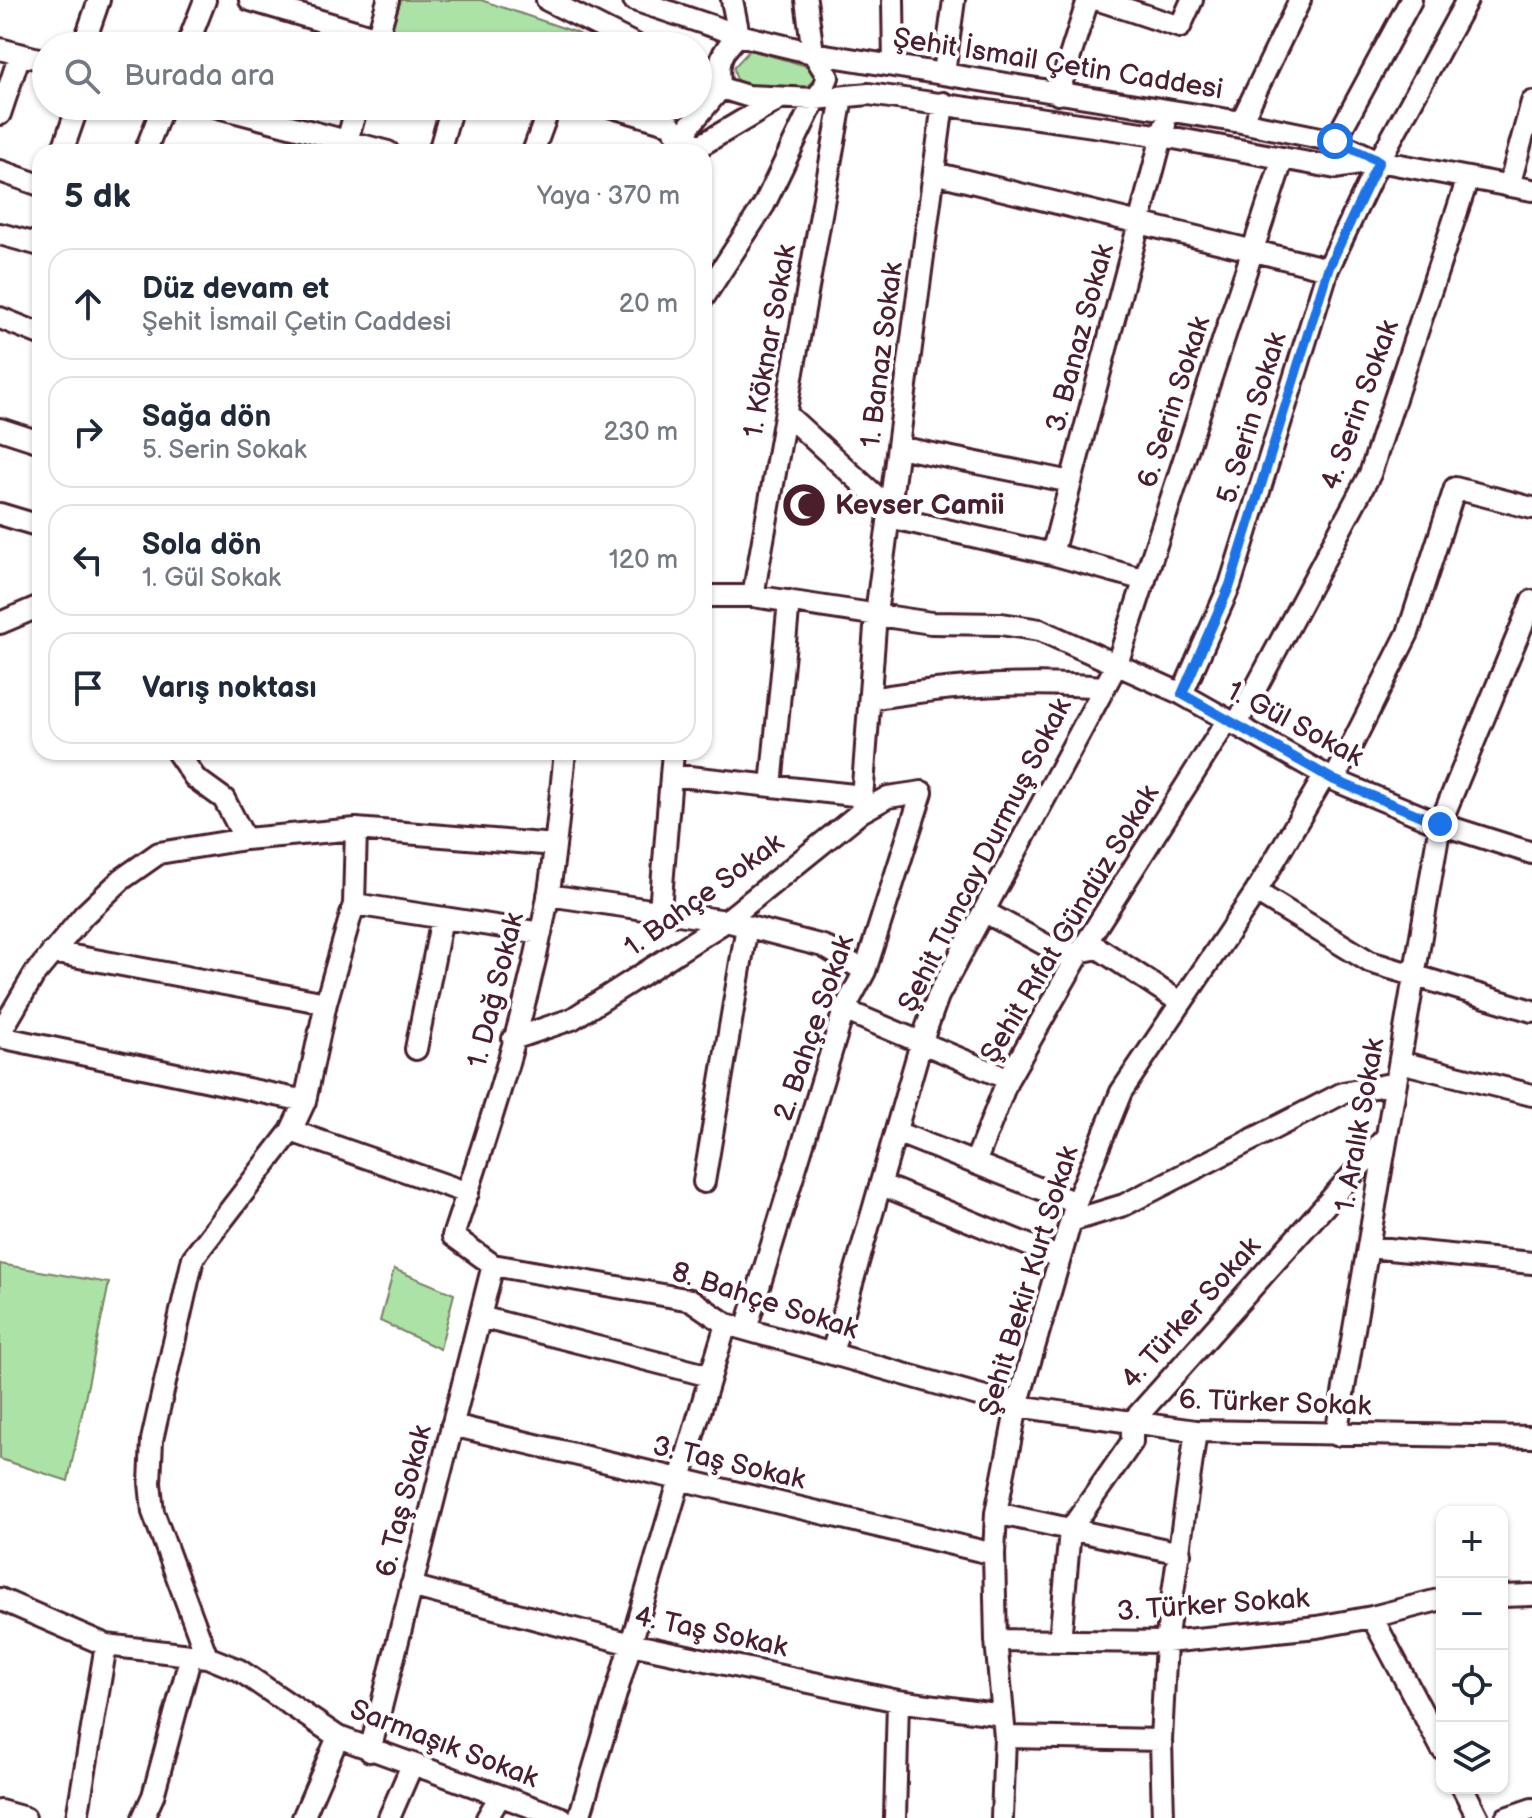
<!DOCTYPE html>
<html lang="tr">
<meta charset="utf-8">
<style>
:root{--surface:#fff;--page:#f6f6f7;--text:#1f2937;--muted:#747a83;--line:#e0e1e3}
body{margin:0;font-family:"Balsamiq Sans",sans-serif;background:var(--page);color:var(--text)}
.controls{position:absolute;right:24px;bottom:24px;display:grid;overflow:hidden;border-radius:16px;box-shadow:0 2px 6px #0004}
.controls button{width:72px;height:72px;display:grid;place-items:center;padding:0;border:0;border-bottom:2px solid var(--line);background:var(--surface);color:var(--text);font:40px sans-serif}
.stop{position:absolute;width:24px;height:24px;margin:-18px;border:6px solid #1a73e8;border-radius:50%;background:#fff}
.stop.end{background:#1a73e8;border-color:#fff;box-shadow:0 2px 8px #0008}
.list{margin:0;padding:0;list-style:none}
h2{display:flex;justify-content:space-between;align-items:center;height:104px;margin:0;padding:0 32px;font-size:34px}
h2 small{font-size:26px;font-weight:400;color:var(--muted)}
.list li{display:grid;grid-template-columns:52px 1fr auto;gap:24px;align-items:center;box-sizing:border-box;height:112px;margin:0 16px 16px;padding:0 16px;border:2px solid var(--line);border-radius:24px}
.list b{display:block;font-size:30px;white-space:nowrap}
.list p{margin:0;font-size:26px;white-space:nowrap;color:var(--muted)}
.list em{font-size:26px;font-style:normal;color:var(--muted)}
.icon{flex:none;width:44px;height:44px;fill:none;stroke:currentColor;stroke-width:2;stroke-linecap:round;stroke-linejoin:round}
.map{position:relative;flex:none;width:1532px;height:1818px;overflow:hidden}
.search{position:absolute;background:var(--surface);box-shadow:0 2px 6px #0004;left:32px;top:32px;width:680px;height:88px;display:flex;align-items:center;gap:20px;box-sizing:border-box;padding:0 28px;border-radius:44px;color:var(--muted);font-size:30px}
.panel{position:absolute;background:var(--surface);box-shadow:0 2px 6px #0004;left:32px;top:144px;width:680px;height:616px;border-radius:24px}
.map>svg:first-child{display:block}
.green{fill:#abe2a5;stroke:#7a8068;stroke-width:2}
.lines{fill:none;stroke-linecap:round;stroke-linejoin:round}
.minor-casing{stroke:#4a1f2b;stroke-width:26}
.minor{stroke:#fff;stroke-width:20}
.route{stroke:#1a73e8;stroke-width:10}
.labels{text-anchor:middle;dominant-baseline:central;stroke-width:8;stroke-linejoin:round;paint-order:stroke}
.street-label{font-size:28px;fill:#4a1f2b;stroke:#fff}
.poi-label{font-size:28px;font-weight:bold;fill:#4a1f2b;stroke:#fff;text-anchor:start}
</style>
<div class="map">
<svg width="1532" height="1818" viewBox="0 0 1532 1818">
<rect width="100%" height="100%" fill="#fff"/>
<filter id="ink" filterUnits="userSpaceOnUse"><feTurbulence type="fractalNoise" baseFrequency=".0125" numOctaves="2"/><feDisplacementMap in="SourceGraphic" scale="16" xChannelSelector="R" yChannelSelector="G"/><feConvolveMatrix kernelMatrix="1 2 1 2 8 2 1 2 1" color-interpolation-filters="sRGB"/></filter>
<g filter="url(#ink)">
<!-- green -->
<path class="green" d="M401 0H481L575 32 603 46H419L389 38Z
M750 50 814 68V78L808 87 747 89C737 84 735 77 734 67Z
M0 1264 109 1283 68 1481 0 1459Z
M394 1269 454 1294 440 1349 380 1321Z"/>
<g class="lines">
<!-- minor casing -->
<g class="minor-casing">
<path id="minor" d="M250 0 405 46
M547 0 638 46
M634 0 739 35 813 53 1241 122 1335 141 1379 161 1532 190
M893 0 894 66
M1099 0 1180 27 1192 0
M83 46 99 0
M187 46 205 0
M375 46 388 0
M0 49 46 61
M944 73 954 0
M698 77 721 88 747 96 815 99 869 94 1163 136 1336 168 1379 161
M1058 94 1088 0
M214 106 388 152
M609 106 670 124 684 143
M0 114 20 54
M1241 122 1300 0
M347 141 357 106
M1335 141 1411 0
M684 143 690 125 721 88C716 64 721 51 739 35L732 0
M62 152 78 106
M145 152 163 106
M439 152 452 106
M533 152 550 106
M668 152 684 143 703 144 779 99
M0 171 40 185
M934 173 1328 269
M1509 186 1532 102
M0 234 40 245
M704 297 764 205 815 99 823 89 828 77 813 53 806 0
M0 318 40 334
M786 414 902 520 1052 554 1145 580
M0 429 40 442
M898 447 1071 482
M0 514 40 526
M1052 554 1165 125
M704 596H753L931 623 1001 624 1040 630 1182 694 1334 780 1440 824 1532 853
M753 596 842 97
M0 623 40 606
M1182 694 1230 585 1328 269 1379 161 1467 0
M870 699C948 686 1024 680 1103 687
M1236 725 1370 474 1468 178
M177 752 195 778 224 799 245 839
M565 752C560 800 556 849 548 897 527 1012 490 1125 453 1236L493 1265 691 1300 726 1324 1017 1406 1196 1431 1532 1437
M671 775 863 796
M1334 780 1408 633 1455 488 1532 508
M771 786 789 601
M861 812 876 614 943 103
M1256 892 1370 962 1532 1011
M548 895 726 921 823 946 865 971
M354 904 541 933
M660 910 673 752
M985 912 1064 955 1098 948 1180 1002
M52 952 326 1003
M844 1010 1008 1079
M0 1033 34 975 84 915 122 879 159 853 245 839 356 829 555 845
M0 1037 305 1101
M513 1039 572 1019 726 921 861 812 888 797 922 792 865 971 844 1010 746 1329
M416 1049 442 918
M1400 1062 1532 1095
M291 1131 468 1193
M896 1132 1076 1203
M975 1163 1008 1079 1081 951 1227 721
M704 1182 747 926
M882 1185 1060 1258
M1071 1221 1124 1205 1343 1093 1396 1083
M1368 1247 1532 1263
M480 1317 710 1376
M832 1353 921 1043 938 996 1117 664 1283 158
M452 1425 994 1554
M1336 1435 1440 824 1532 601
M996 1513 1180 1553
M411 1586 631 1644 898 1701 1003 1715
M1502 1596 1532 1595
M0 1599 106 1645 207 1657 239 1670 338 1737 562 1818
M1372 1617 1442 1749
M996 1640 1166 1642 1317 1627 1372 1617 1442 1599
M1060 1641 1070 1530 1132 1442V1422L1387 1136
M207 1657 153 1512 150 1483 152 1440 193 1258 291 1131 305 1101 326 1003 354 904 356 829
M1005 1737 1161 1740
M370 1751 493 1265
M1463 1788 1478 1818
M0 1811 25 1818
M77 1818 106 1645
M143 1818 153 1796 191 1655
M303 1818 338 1737
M389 1818 412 1765
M487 1818 500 1796
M579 1818 726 1324
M895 1818 898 1701
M1002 1818 1005 1737 996 1640 994 1554 996 1513 1017 1406 1076 1203 1121 1092 1256 892 1325 775
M1163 1818 1161 1740 1166 1642 1196 1431
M1506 1818 1532 1809"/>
</g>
<!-- minor -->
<use href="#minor" class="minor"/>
</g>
</g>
<g class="lines" filter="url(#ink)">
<!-- route -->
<path class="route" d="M1335 141 1379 161 1328 269 1230 585 1182 694 1334 780 1440 824"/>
</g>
<!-- icons -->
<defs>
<g id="mosque-disc" transform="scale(2.3)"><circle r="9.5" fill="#4a1f2b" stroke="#fff"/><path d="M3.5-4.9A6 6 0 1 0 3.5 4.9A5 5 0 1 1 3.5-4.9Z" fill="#fff"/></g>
</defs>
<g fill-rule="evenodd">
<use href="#mosque-disc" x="804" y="505"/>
</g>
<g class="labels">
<!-- street labels -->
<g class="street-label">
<text transform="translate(1058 64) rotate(9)">Şehit İsmail Çetin Caddesi</text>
<text transform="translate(1080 338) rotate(-75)">3. Banaz Sokak</text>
<text transform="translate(770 341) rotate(-80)">1. Köknar Sokak</text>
<text transform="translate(882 355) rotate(-83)">1. Banaz Sokak</text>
<text transform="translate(1174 402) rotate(-72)">6. Serin Sokak</text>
<text transform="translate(1360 405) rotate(-70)">4. Serin Sokak</text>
<text transform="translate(1252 418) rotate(-73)">5. Serin Sokak</text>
<text transform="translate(1295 724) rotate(28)">1. Gül Sokak</text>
<text transform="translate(985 855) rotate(-63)">Şehit Tuncay Durmuş Sokak</text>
<text transform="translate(704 895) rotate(-36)">1. Bahçe Sokak</text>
<text transform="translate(1070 924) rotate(-59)">Şehit Rıfat Gündüz Sokak</text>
<text transform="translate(496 990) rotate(-76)">1. Dağ Sokak</text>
<text transform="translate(814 1028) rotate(-71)">2. Bahçe Sokak</text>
<text transform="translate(1360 1125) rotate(-80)">1. Aralık Sokak</text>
<text transform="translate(1029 1281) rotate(-73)">Şehit Bekir Kurt Sokak</text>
<text transform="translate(765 1301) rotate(18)">8. Bahçe Sokak</text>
<text transform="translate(1191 1313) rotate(-48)">4. Türker Sokak</text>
<text transform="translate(1275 1403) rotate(2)">6. Türker Sokak</text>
<text transform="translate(729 1463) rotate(13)">3. Taş Sokak</text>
<text transform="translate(404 1501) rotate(-76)">6. Taş Sokak</text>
<text transform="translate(1213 1605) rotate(-4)">3. Türker Sokak</text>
<text transform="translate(711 1632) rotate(12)">4. Taş Sokak</text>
<text transform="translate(444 1744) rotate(21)">Sarmaşık Sokak</text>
</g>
<!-- poi labels -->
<g class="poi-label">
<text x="835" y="505">Kevser Camii</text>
</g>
</g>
</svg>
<div class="controls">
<button>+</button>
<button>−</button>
<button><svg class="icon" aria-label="locate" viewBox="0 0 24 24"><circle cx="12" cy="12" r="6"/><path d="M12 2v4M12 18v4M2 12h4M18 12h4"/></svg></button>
<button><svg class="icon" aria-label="layers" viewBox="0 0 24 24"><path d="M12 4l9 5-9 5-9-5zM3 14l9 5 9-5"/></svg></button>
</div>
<div class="stop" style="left:1335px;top:141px"></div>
<div class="stop end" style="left:1440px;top:824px"></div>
<div class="search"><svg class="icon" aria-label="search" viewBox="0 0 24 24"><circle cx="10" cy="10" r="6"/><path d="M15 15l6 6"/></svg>Burada ara</div>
<section class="panel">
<h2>5 dk<small>Yaya · 370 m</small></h2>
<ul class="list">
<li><svg class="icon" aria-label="ahead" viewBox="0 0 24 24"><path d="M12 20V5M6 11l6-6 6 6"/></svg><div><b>Düz devam et</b><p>Şehit İsmail Çetin Caddesi</p></div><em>20 m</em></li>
<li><svg class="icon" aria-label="right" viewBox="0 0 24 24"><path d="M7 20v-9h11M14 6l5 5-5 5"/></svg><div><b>Sağa dön</b><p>5. Serin Sokak</p></div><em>230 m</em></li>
<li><svg class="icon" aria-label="left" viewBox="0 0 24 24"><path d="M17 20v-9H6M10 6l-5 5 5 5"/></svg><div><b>Sola dön</b><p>1. Gül Sokak</p></div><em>120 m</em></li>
<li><svg class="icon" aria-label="arrive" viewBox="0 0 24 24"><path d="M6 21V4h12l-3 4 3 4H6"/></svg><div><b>Varış noktası</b></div></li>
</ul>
</section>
</div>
